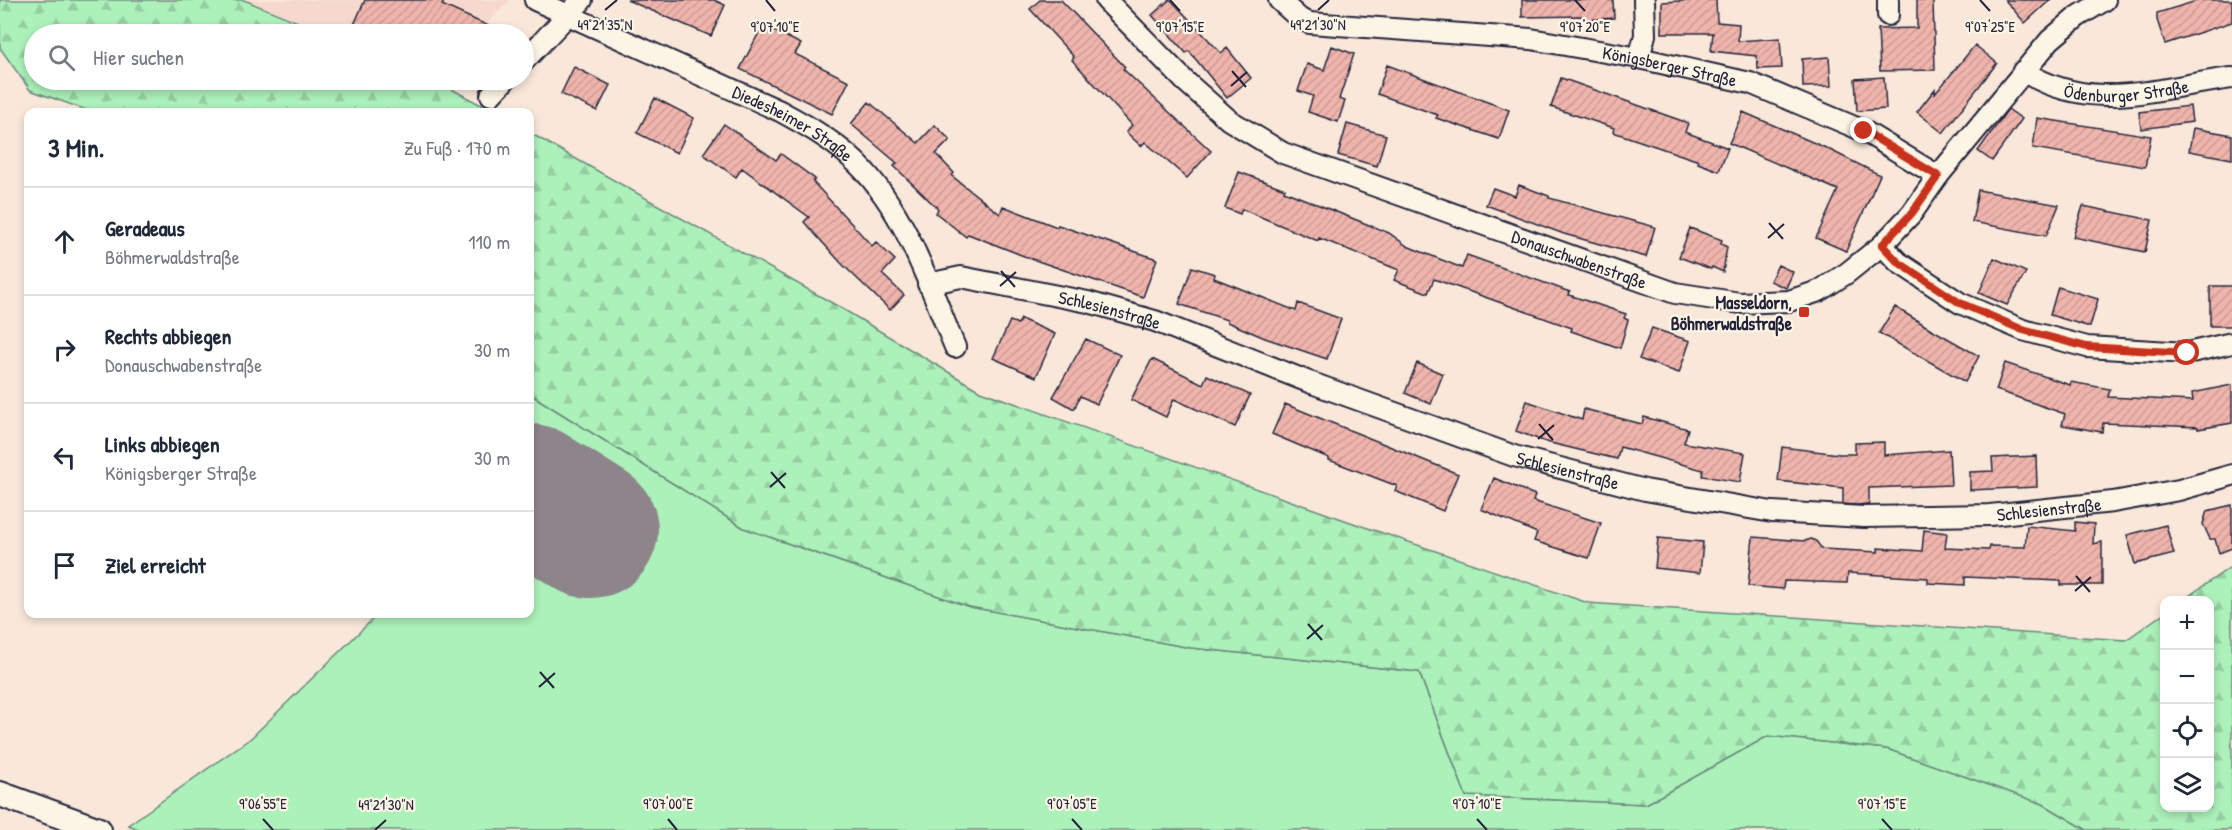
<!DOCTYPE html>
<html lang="de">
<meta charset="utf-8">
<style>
:root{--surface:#fff;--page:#f2f2f3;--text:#1f2937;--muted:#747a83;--line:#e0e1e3}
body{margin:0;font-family:"Patrick Hand",sans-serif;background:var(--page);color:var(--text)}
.controls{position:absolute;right:18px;bottom:18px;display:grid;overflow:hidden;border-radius:12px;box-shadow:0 3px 9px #0003}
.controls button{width:54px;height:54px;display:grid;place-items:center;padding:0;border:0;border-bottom:2px solid var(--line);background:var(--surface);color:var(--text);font:30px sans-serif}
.stop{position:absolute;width:18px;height:18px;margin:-14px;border:4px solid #c8321e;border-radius:50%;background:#fff}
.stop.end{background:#c8321e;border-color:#fff;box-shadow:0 2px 6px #0008}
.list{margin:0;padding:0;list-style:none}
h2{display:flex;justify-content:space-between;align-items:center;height:78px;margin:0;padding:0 24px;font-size:26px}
h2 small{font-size:20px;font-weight:400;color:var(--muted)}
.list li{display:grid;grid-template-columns:39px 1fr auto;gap:18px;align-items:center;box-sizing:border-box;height:108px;padding:0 24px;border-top:2px solid var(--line)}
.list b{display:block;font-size:22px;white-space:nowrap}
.list p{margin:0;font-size:20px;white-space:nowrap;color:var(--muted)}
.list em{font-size:20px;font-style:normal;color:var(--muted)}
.icon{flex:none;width:33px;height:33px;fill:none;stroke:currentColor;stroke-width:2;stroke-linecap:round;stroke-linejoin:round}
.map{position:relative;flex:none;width:2232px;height:830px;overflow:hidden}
.search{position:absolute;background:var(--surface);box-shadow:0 3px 9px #0003;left:24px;top:24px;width:510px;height:66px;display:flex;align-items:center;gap:15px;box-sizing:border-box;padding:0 21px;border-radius:33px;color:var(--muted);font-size:22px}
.panel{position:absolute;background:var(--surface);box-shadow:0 3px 9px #0003;left:24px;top:108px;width:510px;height:510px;border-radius:12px}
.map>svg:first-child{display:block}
.built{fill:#f6d9cc}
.green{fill:#acf0ba;stroke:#67897a;stroke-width:1.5}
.forest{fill:url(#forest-firs);stroke:#67897a;stroke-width:1.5}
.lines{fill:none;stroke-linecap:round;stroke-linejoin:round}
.runway{stroke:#8e858a;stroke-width:136}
.building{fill:url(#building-hatch);stroke:#22223b;stroke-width:1.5}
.minor-casing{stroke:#22223b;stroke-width:24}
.tertiary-casing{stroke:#22223b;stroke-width:28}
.minor{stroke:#fcf5e5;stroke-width:20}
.tertiary{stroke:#fcf5e5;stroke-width:24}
.route{stroke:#c8321e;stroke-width:8}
.ticks{fill:none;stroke:#22223b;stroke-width:2}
.poi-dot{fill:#c8321e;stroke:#fcf5e5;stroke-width:2}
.labels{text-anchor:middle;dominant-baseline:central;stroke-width:4.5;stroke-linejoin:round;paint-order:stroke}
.street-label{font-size:18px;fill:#22223b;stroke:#fcf5e5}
.poi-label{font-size:18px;font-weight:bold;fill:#22223b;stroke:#fcf5e5;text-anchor:end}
.ticks-label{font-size:15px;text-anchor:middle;fill:#22223b;stroke:#fcf5e5;stroke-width:4.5;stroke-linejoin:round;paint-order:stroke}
</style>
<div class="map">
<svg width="2232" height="830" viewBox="0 0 2232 830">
<defs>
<pattern id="forest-firs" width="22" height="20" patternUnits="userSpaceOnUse" patternTransform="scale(1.5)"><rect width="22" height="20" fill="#acf0ba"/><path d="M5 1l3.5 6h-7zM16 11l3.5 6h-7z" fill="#94cea1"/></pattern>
<pattern id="building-hatch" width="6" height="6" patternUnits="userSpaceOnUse" patternTransform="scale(1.5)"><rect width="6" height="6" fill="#efb5ac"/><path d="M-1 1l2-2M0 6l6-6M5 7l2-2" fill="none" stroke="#cd9b95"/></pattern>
</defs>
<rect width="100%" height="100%" fill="#f9e8da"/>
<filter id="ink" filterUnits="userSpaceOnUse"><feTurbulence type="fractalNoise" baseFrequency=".0167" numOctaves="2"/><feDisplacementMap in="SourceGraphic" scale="12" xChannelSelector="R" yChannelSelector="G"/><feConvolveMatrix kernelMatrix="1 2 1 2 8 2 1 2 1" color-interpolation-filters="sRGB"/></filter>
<g filter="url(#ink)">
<!-- built -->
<path class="built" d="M244 0H510L477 34H327Z"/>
<!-- green -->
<path class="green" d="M530 394 744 528 970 607 1191 648 1419 672 1466 796 1646 804 1768 736 1887 749 2043 804 2087 830H141L128 825 251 738 378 614H530Z"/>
<!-- forest -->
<path class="forest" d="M0 0H244L327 34H34V80H435L494 112H92L30 90 0 48Z
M530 133 841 308 980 391 1356 524 1588 603 2126 640 2164 613V808H2210V600H2183L2232 566V830H2087L2043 804 1887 749 1768 736 1646 804 1466 796 1419 672 1191 648 970 607 744 528 530 394Z"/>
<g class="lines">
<!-- runway -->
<path class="runway" d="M530 492 590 530"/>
</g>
<!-- building -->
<path class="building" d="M365 0H445L442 5 506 34H365L352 29Z
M627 0H714L725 5 711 36Z
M1040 0H1061L1125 67 1123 69 1211 151 1187 178 1145 142 1141 146 1126 132 1132 125 1072 60 1074 57 1030 9Z
M1169 0H1171L1221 53 1227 48 1251 78 1227 98 1189 51 1186 53 1152 15Z
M1522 0H1613L1614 18 1584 20V16L1522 17Z
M1699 0H1716L1717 22 1739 24 1738 41 1780 38 1782 68 1758 69 1757 56 1711 51 1713 33H1662V2Z
M1917 0H1933L1935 70 1880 71 1878 29 1917 28Z
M2005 0H2050L2025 23Z
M2200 0H2232V22L2165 44 2157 20V13Z
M763 25 801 44 795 54 849 81 832 114 740 69Z
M1975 45 1997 63 1943 133 1917 112 1935 89V94Z
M1332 46 1354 54 1339 99 1345 101 1338 122 1308 112 1313 96 1298 91 1307 64 1324 70Z
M1829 57 1831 86 1803 87 1802 59Z
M1387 65 1509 110 1499 139 1436 118 1438 115 1377 94Z
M574 67 610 85 597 111 561 94Z
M1884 77 1886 109 1857 111 1855 79Z
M1561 78 1688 123 1685 132 1728 148 1719 171 1698 163 1699 161 1613 132 1614 128 1551 107Z
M655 98 694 118 677 153 637 133Z
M869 102 918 143 935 125 950 140 936 154 954 173 952 176 1000 214 1003 206 1057 227 1058 225 1157 259 1143 297 1029 258 968 234 966 237 936 213 938 209 894 166 897 163 851 124Z
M2190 106 2192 122 2141 129 2139 112Z
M2008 109 2022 119 1992 161 1978 151Z
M1743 112 1826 148 1880 175 1846 251 1816 238 1838 190 1729 143Z
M2037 118 2151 136 2145 167 2033 148Z
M724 124 776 160 781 154 815 179 813 182 872 246 876 242 895 260 882 274 904 295 890 310 843 265 804 222 809 217 742 168 736 177 703 154Z
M1347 124 1386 135 1377 166 1338 155Z
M2193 128 2232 135V159L2189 151Z
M1239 172 1285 189 1284 191 1389 233 1407 246 1462 268 1467 255 1570 292 1569 295 1626 314 1624 318 1628 320 1620 348 1571 331 1572 328 1434 279 1428 293 1394 280 1399 270 1319 238 1318 241 1242 209 1240 214 1225 208Z
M1519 185 1549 196V198L1655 227 1646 257 1564 234 1486 205 1493 188 1515 196Z
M1978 190 2059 205 2046 236 1972 222Z
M2083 206 2152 220 2145 252 2073 237Z
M1690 228 1722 240 1721 244 1727 247 1723 272 1712 267 1711 269 1679 257Z
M1994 258 2026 272 2007 305 1979 293Z
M1778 265 1793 272 1786 288 1770 281Z
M1192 267 1215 274 1214 278 1296 311 1298 303 1341 319 1327 359 1265 338 1227 322V320L1179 304Z
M2210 286H2232V326H2210Z
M2058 287 2098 299 2090 327 2050 315Z
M1895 307 1926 326 1979 356 1965 382 1879 333Z
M1021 319 1055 334 1036 377 993 358 1010 321 1018 324Z
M1652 328 1690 341 1679 373 1639 359Z
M1086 339 1120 355 1097 404 1080 396 1074 409 1053 397Z
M1152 359 1203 384 1207 375 1250 395 1235 427 1174 399 1166 417 1131 400Z
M1417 363 1443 374 1431 404 1405 393Z
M2005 363 2070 385 2071 382 2110 389 2108 397 2193 401 2192 393 2232 385V423L2198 429V427L2103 423 2102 432 2062 425 2065 414 1996 390Z
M1527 401 1582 420 1584 409 1642 424 1644 417 1688 429 1684 443 1745 453 1740 482 1702 476 1703 470 1620 447 1617 459 1546 442 1516 431Z
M1285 404 1458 474 1443 511 1395 491 1397 486 1329 460V458L1272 434Z
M1884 442V455L1949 450 1951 485 1869 488V504L1856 505 1843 504V488L1778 481 1782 447 1839 454H1855V443Z
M2036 456 2037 487 1970 490V472L1993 471 1992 458Z
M1494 478 1535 495 1533 501 1601 523 1589 558 1534 541 1537 533 1481 509Z
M2232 505V548L2219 553 2215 539H2210L2203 524 2207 511Z
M2075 522 2094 524 2093 544 2102 542V585H2061V581L1965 577V585L1928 583V578L1848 573 1847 583 1784 581 1783 589 1748 586 1753 537 1805 541 1811 539 1816 541 1822 549 1878 552V548L1922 551 1924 530 1947 533 1945 548 1989 550 1990 546 2025 547 2027 526 2075 531Z
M2166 525 2174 554 2135 564 2127 535Z
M1658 538 1703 542 1700 573 1655 568Z"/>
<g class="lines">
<!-- minor casing -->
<g class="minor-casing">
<g id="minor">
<path id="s1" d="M535 0 780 111C804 124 829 138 849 156 904 204 927 281 955 347"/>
<path id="s2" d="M1106 0 1185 81 1229 120 1283 153 1675 293 1740 303 1789 301 1819 291 1847 273 1882 245 1912 213 1938 176 2050 40 2077 17 2105 0"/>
<path id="s3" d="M1279 0 1300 19 1310 23 1531 39 1639 58 1750 83 1864 131 1938 176"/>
<path d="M1888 0V15"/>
<path d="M1639 58 1645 35 1644 0"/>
<path d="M524 61 582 0"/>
<path id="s4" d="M2023 71C2093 115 2158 87 2232 78"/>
<path d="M491 95 505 80"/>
<path d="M1882 245 1898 262 1960 303 2023 330 2087 347 2187 353 2232 343"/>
<path id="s5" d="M928 284 961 277 1088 302 1155 321 1309 382 1514 456 1645 490 1772 512 1864 517 1990 515 2113 502 2179 490 2232 475"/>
</g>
</g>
<!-- tertiary casing -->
<g class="tertiary-casing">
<path id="tertiary" d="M0 794 99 830"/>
</g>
<!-- minor -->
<use href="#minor" class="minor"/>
<!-- tertiary -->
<use href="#tertiary" class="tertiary"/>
</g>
</g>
<g class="lines" filter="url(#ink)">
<!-- route -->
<path class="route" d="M1864 131 1938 176 1912 213 1882 245 1898 262 1960 303 2023 330 2087 347 2187 353"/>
</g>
<!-- ticks -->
<path class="ticks" d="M766 0 775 11M1170 0 1180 11M1575 0 1585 11M1980 0 1990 11M605 10 617 0M1318 10 1329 0M1232 71 1246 87M1231 86 1247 72M1769 223 1783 239M1768 238 1784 224M1001 271 1015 287M1000 286 1016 272M1539 424 1553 440M1538 439 1554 425M771 472 785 488M770 487 786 473M2076 576 2090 592M2075 591 2091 577M1308 624 1322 640M1307 639 1323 625M540 672 554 688M539 687 555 673M263 819 273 830M668 819 677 830M1072 819 1082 830M1477 819 1487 830M1882 819 1892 830M375 830 386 820"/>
<!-- markers -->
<rect class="poi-dot" x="1798" y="306" width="12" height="12" rx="3"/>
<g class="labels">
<!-- street labels -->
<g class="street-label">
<text stroke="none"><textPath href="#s3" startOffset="402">Königsberger Straße</textPath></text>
<text stroke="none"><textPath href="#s4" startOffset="108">Ödenburger Straße</textPath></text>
<text stroke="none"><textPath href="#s1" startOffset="286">Diedesheimer Straße</textPath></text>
<text stroke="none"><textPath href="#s2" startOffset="550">Donauschwabenstraße</textPath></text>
<text stroke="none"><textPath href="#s5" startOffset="186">Schlesienstraße</textPath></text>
<text stroke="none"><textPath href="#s5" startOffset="672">Schlesienstraße</textPath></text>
<text stroke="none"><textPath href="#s5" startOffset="1158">Schlesienstraße</textPath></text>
</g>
<!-- poi labels -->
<g class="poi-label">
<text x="1792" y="302">Masseldorn,<tspan x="1792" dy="21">Böhmerwaldstraße</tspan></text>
</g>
</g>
<g class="ticks-label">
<text x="605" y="30">49°21'35"N</text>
<text x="1318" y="30">49°21'30"N</text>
<text x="1990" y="32">9°07'25"E</text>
<text x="775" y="32">9°07'10"E</text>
<text x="1180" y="32">9°07'15"E</text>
<text x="1585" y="32">9°07'20"E</text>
<text x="263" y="809">9°06'55"E</text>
<text x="668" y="809">9°07'00"E</text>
<text x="1072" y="809">9°07'05"E</text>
<text x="1477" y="809">9°07'10"E</text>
<text x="1882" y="809">9°07'15"E</text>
<text x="386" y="810">49°21'30"N</text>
</g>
</svg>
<div class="controls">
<button>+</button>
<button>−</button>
<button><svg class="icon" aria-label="locate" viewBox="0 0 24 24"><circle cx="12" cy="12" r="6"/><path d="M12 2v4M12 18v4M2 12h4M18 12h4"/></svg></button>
<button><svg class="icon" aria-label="layers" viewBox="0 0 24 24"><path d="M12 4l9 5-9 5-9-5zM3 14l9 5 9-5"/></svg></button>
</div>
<div class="stop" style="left:2187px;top:353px"></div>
<div class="stop end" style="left:1864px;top:131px"></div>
<div class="search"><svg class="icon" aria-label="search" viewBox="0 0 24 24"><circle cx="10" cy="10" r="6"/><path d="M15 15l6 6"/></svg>Hier suchen</div>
<section class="panel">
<h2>3 Min.<small>Zu Fuß · 170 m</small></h2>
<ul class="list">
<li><svg class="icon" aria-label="ahead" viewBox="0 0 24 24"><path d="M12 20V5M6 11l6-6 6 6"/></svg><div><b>Geradeaus</b><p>Böhmerwaldstraße</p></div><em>110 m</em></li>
<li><svg class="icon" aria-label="right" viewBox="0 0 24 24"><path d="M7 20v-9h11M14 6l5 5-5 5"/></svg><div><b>Rechts abbiegen</b><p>Donauschwabenstraße</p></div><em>30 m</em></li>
<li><svg class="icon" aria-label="left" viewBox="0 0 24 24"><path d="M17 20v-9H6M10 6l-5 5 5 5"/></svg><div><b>Links abbiegen</b><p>Königsberger Straße</p></div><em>30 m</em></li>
<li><svg class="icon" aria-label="arrive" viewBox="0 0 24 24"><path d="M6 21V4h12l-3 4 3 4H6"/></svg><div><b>Ziel erreicht</b></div></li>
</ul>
</section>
</div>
